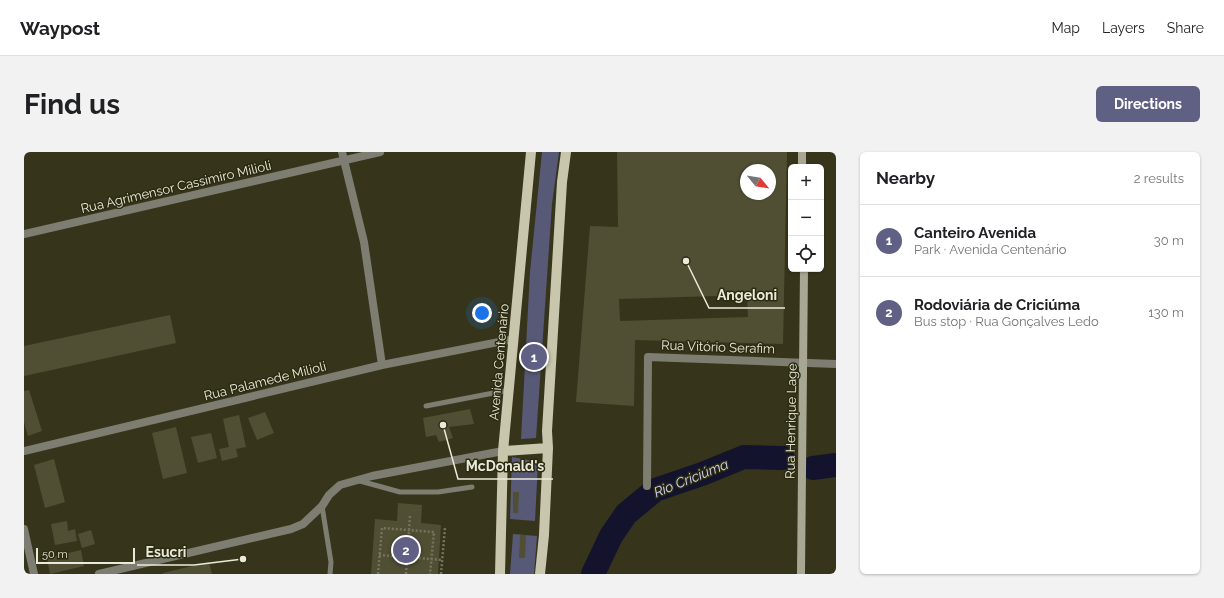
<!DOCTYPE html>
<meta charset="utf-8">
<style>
:root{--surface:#fff;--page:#f2f2f2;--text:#202124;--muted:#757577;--line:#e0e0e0;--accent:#606085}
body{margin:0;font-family:Raleway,sans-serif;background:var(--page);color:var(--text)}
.controls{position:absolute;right:12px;top:12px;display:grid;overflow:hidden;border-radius:6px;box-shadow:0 1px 3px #0004}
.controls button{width:36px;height:36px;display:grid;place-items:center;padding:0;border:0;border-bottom:1px solid var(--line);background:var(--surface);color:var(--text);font:20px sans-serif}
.compass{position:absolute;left:716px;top:12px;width:36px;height:36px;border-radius:50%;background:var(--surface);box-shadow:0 1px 3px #0004;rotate:120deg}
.scale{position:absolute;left:12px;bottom:10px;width:99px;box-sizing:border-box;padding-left:4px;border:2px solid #eaeada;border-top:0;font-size:11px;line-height:14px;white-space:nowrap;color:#eaeada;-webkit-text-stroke:3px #2c2b11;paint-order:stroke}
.you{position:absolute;left:458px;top:161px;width:14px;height:14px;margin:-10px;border:3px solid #fff;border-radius:50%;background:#1a73e8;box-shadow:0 0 0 6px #1a73e833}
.badge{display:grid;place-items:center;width:26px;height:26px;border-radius:50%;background:var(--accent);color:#fff;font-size:13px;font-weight:700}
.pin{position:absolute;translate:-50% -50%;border:2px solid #fff;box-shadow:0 1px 4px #0006}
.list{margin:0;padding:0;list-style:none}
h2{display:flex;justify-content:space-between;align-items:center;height:52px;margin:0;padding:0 16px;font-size:17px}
h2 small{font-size:13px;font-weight:400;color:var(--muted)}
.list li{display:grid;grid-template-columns:26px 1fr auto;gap:12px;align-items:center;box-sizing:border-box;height:72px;padding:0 16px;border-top:1px solid var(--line)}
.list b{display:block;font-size:15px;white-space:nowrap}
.list p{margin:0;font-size:13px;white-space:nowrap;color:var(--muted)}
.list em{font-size:13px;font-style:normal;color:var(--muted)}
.icon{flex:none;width:22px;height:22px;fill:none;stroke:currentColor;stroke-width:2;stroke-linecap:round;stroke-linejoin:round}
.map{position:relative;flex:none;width:812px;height:422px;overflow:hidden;border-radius:6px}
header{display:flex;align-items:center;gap:24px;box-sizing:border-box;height:56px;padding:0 20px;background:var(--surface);border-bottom:1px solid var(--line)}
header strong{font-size:19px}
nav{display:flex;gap:22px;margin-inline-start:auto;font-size:14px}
.intro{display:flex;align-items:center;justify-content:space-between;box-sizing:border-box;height:96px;padding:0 24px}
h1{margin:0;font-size:28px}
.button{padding:10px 18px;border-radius:6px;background:var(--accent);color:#fff;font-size:14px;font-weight:700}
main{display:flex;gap:24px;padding:0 24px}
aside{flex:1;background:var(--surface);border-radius:6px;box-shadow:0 1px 3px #0004}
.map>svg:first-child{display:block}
.green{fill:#585977}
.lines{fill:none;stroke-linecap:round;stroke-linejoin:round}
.river{stroke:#14132d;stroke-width:24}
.building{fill:#504f34;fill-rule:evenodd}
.path{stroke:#75745e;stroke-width:2.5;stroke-dasharray:2 2;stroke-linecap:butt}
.service{stroke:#7e7d71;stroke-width:5}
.minor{stroke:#7e7d71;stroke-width:8}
.secondary{stroke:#a8a793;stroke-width:8}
.primary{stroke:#c8c7ad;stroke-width:10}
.labels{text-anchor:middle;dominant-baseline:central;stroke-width:3;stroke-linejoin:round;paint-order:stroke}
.street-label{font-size:13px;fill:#eaeada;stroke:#2c2b11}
.water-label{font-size:14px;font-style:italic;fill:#d3d5f8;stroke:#2c2b11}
.leader{fill:none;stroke:#eaeada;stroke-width:1.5}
.callout-dot{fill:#eaeada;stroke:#2c2b11;stroke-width:1.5}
.callout-label{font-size:14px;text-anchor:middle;font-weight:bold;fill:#eaeada;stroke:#2c2b11;stroke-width:3;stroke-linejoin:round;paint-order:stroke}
</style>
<header>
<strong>Waypost</strong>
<nav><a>Map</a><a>Layers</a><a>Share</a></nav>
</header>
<div class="intro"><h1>Find us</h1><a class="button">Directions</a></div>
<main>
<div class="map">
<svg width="812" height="422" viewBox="0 0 812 422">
<rect width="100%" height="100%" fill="#36351b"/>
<!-- green -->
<path class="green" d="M518 0H535L528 52 512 286 497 287 506 120Z
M488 305 514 310 511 369 486 367Z
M489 382 513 384 510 422H486Z"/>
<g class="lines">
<!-- river -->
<path class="river" d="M789 316 812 313
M569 422 587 384 602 362 631 338 678 322 720 305 759 306"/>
</g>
<!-- building -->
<path class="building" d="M593 0H763L759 192 611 188 610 254 552 250 566 74 594 75ZM722 18H746V42H722ZM723 143 724 165 596 169 595 147Z
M146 163 152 191 0 224V194Z
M5 238 18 279 4 284 0 270V239Z
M446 257 450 272 425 275 429 286 415 290 412 283 402 285 399 266Z
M241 260 250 281 233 288 224 266Z
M215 263 222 295 212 297 214 305 198 309 195 297 205 295 199 267Z
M152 275 163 321 139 327 128 281Z
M187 281 193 306 174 311 167 285Z
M30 307 41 350 21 356 10 313Z
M489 340H495L494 361H489Z
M374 351 398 353 397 371 417 373 414 422H347L351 367 373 369Z
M43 369 44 379 51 377 53 389 31 393 27 372Z
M67 378 71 392 58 396 54 382Z
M496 383H502L501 406H495Z
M57 398 60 414 26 422 23 406Z
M185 410 188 422H139V421Z"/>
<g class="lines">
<!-- path -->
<path class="path" d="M355 403 419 408
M354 422 358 376 410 380 406 422
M382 422 386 364
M417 422 421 375"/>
<!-- service -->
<path class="service" d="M402 254 485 238
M336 329 376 340H414L448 335
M298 354 307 410 306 422"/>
<!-- minor -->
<path class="minor" d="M318 0 340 90 358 213
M0 82 356 0
M0 299 358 213 490 187
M623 334 624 205 812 212
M0 377 10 422
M75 422 267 377 279 372 298 354 305 343 316 333 348 324 479 299"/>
<!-- secondary -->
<path class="secondary" d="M778 0V15
M777 422 780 117"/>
<!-- primary -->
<path class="primary" d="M479 299 524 296
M476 422 479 299 507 0
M516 422 520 383 524 296 523 279 538 30 542 0"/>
</g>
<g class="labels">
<!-- street labels -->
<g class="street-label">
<text transform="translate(152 35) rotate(-13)">Rua Agrimensor Cassimiro Milioli</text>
<text transform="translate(694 195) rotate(2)">Rua Vitório Serafim</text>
<text transform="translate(475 210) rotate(-85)">Avenida Centenário</text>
<text transform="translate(241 229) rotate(-14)">Rua Palamede Milioli</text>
<text transform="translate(767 269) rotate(-89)">Rua Henrique Lage</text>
</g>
<!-- water labels -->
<g class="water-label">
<text transform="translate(667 326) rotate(-22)">Rio Criciúma</text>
</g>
</g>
<!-- callouts -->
<path class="leader" d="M662 109L685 156H761M419 273L434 327H529M219 407L170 413H113"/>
<g class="callout-dot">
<circle cx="662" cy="109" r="4"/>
<circle cx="419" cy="273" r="4"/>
<circle cx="219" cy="407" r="4"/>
</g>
<g class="callout-label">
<text x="723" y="148">Angeloni</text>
<text x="481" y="319">McDonald's</text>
<text x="142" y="405">Esucri</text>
</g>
</svg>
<div class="controls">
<button>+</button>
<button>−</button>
<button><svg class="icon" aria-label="locate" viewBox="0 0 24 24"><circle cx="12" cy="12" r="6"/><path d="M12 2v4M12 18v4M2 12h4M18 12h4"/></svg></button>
</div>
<svg class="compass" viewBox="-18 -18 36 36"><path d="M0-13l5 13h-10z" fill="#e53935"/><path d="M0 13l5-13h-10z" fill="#757577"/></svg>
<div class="scale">50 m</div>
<div class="you"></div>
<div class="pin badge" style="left:510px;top:205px">1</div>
<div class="pin badge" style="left:382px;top:398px">2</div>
</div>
<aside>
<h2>Nearby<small>2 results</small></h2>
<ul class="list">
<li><span class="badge">1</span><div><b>Canteiro Avenida</b><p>Park · Avenida Centenário</p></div><em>30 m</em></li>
<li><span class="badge">2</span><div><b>Rodoviária de Criciúma</b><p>Bus stop · Rua Gonçalves Ledo</p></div><em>130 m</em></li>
</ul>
</aside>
</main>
